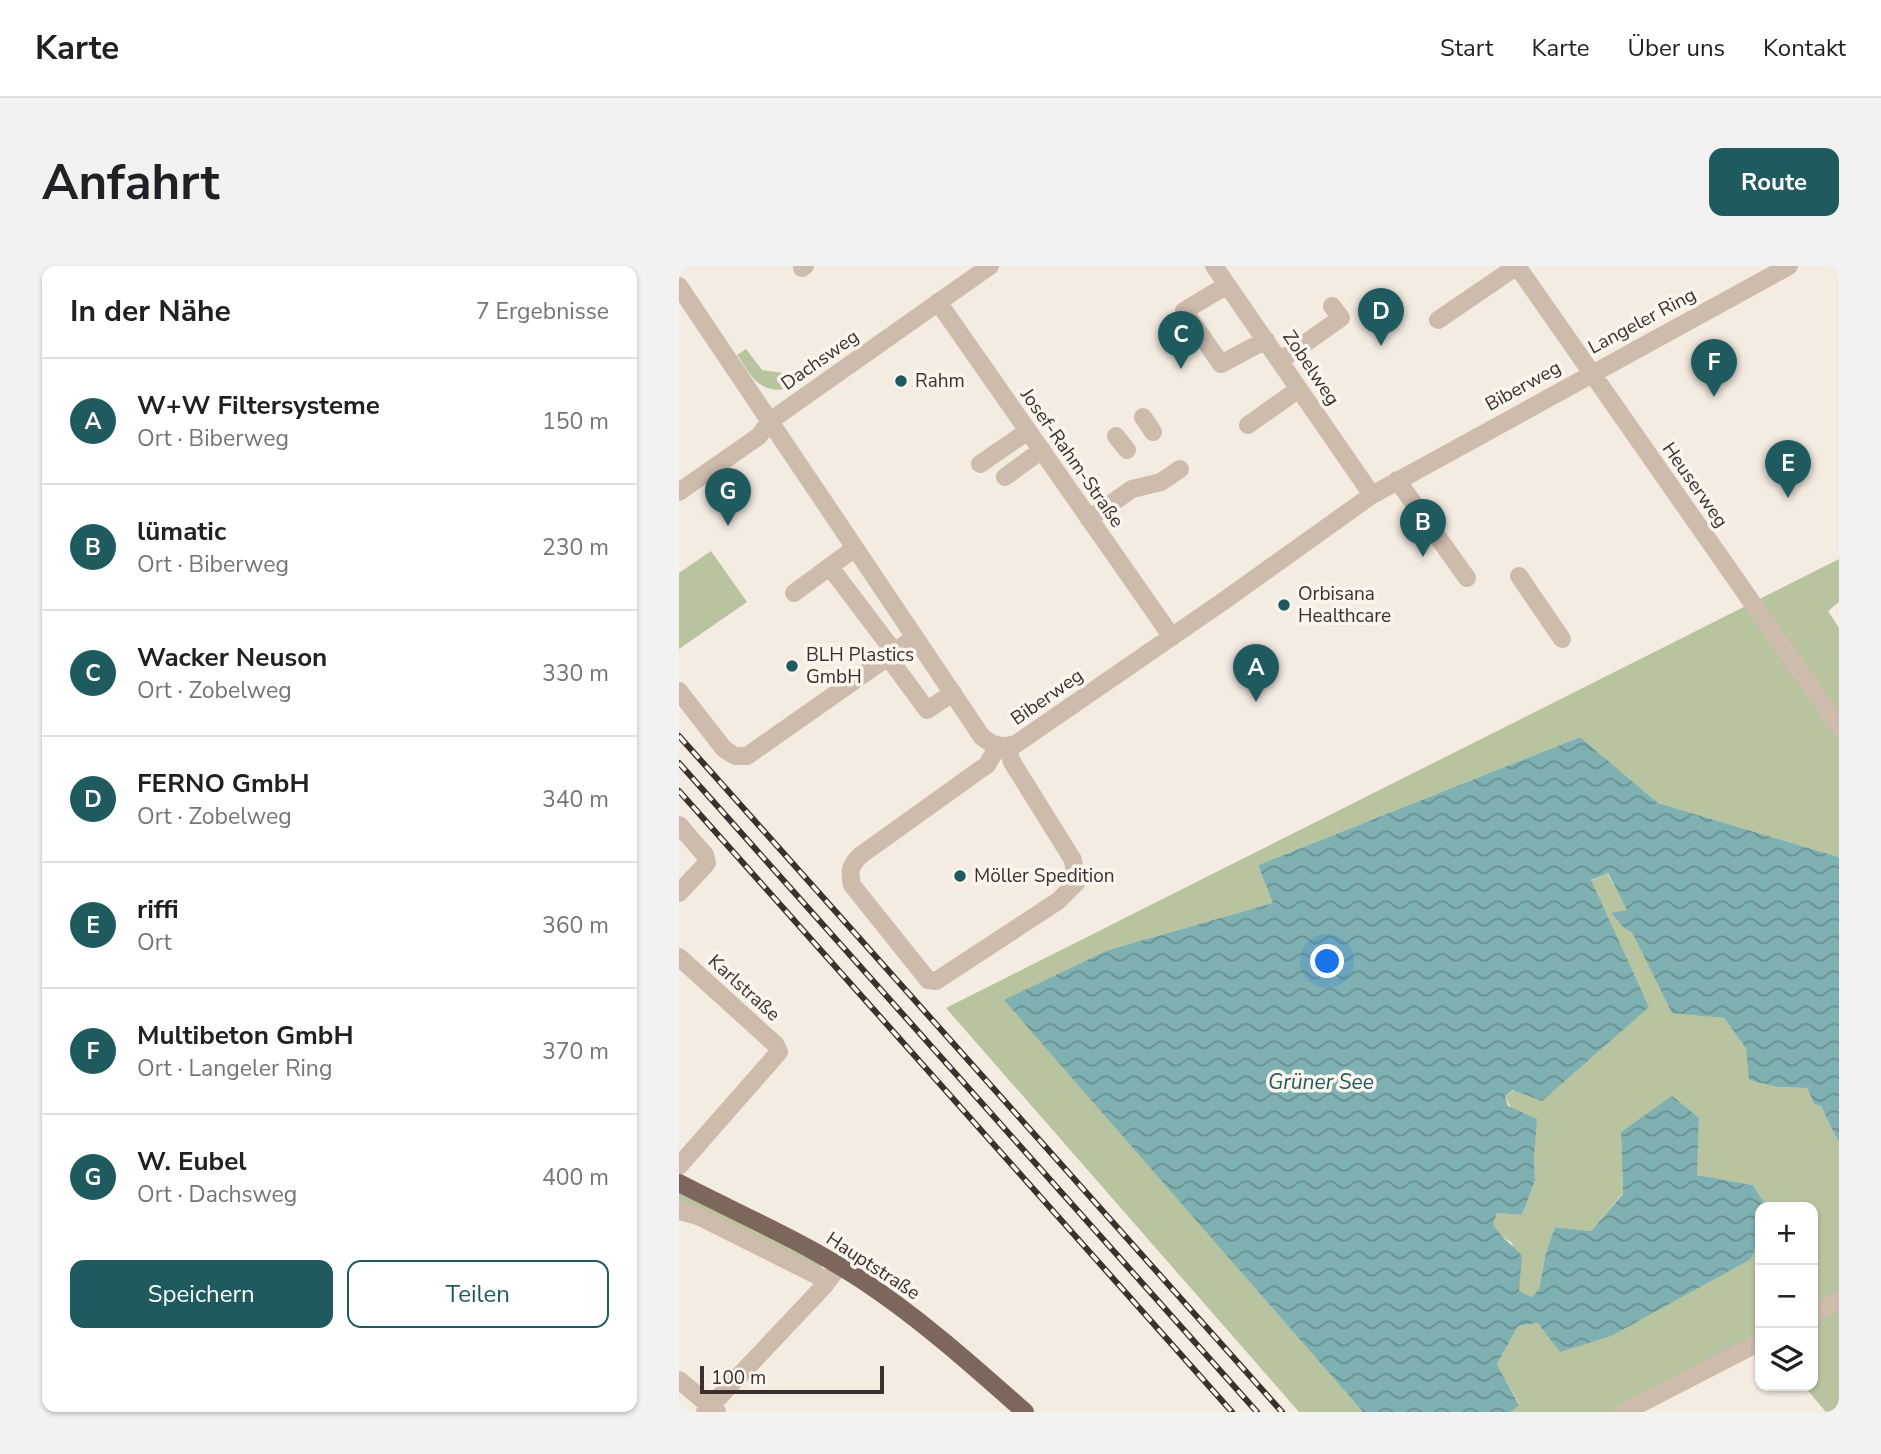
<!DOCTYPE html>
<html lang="de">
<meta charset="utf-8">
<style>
:root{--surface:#fff;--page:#f2f2f2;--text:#202124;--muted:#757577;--line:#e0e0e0;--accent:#1f5a5e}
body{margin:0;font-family:"Nunito Sans",sans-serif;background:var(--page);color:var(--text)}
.controls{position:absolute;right:21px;bottom:21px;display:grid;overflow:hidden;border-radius:14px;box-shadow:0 2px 5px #0004}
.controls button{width:63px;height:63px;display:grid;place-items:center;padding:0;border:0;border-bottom:2px solid var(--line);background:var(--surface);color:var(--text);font:35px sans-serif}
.scale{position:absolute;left:21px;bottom:18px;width:184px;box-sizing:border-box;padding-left:7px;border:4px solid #3b302b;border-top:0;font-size:19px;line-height:24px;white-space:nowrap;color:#3b302b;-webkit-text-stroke:5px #fbf5ee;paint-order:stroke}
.you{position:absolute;left:649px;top:696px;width:24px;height:24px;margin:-18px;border:5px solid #fff;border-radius:50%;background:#1a73e8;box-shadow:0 0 0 10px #1a73e833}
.badge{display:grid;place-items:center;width:46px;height:46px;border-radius:50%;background:var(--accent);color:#fff;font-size:23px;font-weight:700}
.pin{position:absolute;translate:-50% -58px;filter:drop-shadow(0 2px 4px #0008)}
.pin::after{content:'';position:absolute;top:37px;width:24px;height:21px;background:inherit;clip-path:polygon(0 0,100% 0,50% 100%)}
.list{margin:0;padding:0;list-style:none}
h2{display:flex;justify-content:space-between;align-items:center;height:91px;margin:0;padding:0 28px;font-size:30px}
h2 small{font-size:23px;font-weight:400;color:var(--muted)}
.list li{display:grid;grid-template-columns:46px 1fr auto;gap:21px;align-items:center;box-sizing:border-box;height:126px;padding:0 28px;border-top:2px solid var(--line)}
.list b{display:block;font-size:26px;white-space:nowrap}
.list p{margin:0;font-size:23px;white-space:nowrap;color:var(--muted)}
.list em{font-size:23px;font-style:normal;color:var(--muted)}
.actions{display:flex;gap:14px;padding:21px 28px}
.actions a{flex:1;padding:16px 0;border:2px solid var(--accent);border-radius:14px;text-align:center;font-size:24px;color:var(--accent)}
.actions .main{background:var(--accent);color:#fff}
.icon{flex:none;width:38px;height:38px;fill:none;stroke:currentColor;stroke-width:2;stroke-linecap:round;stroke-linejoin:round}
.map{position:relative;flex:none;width:1160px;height:1146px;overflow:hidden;border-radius:14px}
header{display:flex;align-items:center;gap:42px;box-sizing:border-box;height:98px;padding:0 35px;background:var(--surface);border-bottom:2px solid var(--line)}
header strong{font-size:33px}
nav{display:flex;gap:38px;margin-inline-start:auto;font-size:24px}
.intro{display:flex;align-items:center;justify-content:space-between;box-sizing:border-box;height:168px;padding:0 42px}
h1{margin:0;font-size:49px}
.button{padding:18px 32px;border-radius:14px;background:var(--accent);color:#fff;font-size:24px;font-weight:700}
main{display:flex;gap:42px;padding:0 42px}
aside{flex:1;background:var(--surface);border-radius:14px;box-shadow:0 2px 5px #0004}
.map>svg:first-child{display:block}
.green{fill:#b8c4a0}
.water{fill:url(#water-waves)}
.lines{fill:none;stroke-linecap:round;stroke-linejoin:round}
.minor{stroke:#cdbbac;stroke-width:18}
.major{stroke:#7d675c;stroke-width:18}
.rail-casing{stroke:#3b302b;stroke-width:6}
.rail{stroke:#fbf5ee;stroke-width:3.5;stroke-dasharray:10;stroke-linecap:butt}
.poi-dot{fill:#1f5a5e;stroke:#fbf5ee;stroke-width:2.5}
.labels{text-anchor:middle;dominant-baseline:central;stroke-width:7;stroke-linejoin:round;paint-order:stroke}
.street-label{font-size:19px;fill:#3b302b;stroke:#fbf5ee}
.poi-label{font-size:19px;fill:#3b302b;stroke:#fbf5ee;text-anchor:start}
.water-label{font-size:21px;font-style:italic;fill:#1f5a5e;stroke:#fbf5ee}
</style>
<header>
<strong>Karte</strong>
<nav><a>Start</a><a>Karte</a><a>Über uns</a><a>Kontakt</a></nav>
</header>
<div class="intro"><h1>Anfahrt</h1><a class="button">Route</a></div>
<main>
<aside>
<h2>In der Nähe<small>7 Ergebnisse</small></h2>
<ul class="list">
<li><span class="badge">A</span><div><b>W+W Filtersysteme</b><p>Ort · Biberweg</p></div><em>150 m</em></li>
<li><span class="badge">B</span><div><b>lümatic</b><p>Ort · Biberweg</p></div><em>230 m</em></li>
<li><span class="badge">C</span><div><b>Wacker Neuson</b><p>Ort · Zobelweg</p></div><em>330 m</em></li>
<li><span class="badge">D</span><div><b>FERNO GmbH</b><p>Ort · Zobelweg</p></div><em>340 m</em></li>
<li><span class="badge">E</span><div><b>riffi</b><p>Ort</p></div><em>360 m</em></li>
<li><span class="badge">F</span><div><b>Multibeton GmbH</b><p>Ort · Langeler Ring</p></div><em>370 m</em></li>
<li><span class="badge">G</span><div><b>W. Eubel</b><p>Ort · Dachsweg</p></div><em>400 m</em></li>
</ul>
<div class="actions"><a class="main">Speichern</a><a>Teilen</a></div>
</aside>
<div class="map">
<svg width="1160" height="1146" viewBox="0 0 1160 1146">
<defs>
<pattern id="water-waves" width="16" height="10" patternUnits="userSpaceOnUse" patternTransform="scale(1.75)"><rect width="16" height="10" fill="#7fb0b2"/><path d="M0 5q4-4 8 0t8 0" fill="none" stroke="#699091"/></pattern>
</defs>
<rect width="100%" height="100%" fill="#f4ebe1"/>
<!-- green -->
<path class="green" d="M151 82 158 92C136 108 106 138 78 116 70 109 64 97 58 89L67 83 83 104 111 108Z
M32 285 68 336 0 383V307Z
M1160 293V336L1149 345 1160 362V591L979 537 901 471 579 599 595 637 429 684 326 734 684 1146H620L267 742Z
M928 607 949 644 933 648 945 662 953 665 993 746 1045 752 1099 821 1128 822 1135 838 1142 840C1148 853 1153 864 1160 876V1146H1147L1125 1120H1134V941H1088L1074 919 1017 909 1020 852 942 866 944 927 912 965 876 961 867 986 860 1023 854 1031 840 1026 833 977 821 969 813 958 818 947 843 949 856 915 855 890 826 830 970 741 911 615Z
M0 926 142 999 145 1009 0 935Z
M1081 971V1076L938 1146H832L840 1138 818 1098 839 1060 859 1057 1072 993Z"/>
<!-- water -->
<path class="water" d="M901 471 979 537 1160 591V876C1153 864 1148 853 1142 840L1135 838 1128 822 1099 821 1070 814 1067 782 1045 752 993 747 953 666 945 662 932 647 948 644 929 607 912 614 970 741 863 835 834 824 826 830 829 840 858 853 855 890 856 915 843 949 818 947 814 958C821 971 833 978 843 990L840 1025 853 1031 860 1023 867 986 876 961 912 965 944 928 942 866 993 830 1020 852 1018 909 1074 919 1088 941H1081V971L1072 993 932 1070 881 1086 859 1057 839 1060 818 1098 840 1139 832 1146H684L325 734 429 684 594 637 579 599Z"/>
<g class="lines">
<!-- minor -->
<path class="minor" d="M535 0 693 229
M838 0 1160 461
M123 2 126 0
M548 19 505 45 542 98 587 74
M0 20 303 471C314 480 323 482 337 478L546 334 693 229 1110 0
M259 36 493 371
M759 54 838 0
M601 95 662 52 653 40
M464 151 474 166
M569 159 620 123
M437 170 448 184
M301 198 349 165
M326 211 363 184
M718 214 788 312
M0 226 80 170 91 155 311 0
M410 253 453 223 482 216 501 203
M151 301 216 387
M840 310 883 373
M115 327 176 282
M236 371 209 391 248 444 274 427
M0 425 45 483 56 490H68L209 391
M319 480 308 499 302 503 182 589C171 599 170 605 173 619L249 714 257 715 379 635 397 617 394 594 333 496 328 481
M0 559 26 589 28 597 0 627
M0 691 97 779 100 786 0 900
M0 945 19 950 149 1015
M1134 1048 1160 1034
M0 1114 38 1146
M26 1146 145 1020 160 1000
M945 1146 1081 1076"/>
<!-- major -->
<path class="major" d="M0 917C58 947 120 974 175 1009 236 1048 292 1098 346 1146"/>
<!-- rail casing -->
<g class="rail-casing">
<path id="rail" d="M0 470 603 1146
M0 497 578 1146
M0 525 553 1146"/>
</g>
<!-- rail -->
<use href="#rail" class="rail"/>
</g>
<!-- markers -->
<g class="poi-dot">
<circle cx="222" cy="115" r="7"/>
<circle cx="605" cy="339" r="7"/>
<circle cx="113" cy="400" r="7"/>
<circle cx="281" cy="610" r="7"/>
</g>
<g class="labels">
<!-- street labels -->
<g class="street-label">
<text transform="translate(963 55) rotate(-28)">Langeler Ring</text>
<text transform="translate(141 94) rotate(-35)">Dachsweg</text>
<text transform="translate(632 102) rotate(56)">Zobelweg</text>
<text transform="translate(844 120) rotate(-29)">Biberweg</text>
<text transform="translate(393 192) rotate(55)">Josef-Rahm-Straße</text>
<text transform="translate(1016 219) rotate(55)">Heuserweg</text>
<text transform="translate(368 431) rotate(-35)">Biberweg</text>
<text transform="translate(65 722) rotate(42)">Karlstraße</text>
<text transform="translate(194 1000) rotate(33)">Hauptstraße</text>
</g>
<!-- poi labels -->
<g class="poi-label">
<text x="236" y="115">Rahm</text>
<text x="619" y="328">Orbisana<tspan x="619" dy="22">Healthcare</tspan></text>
<text x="127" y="389">BLH Plastics<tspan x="127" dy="22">GmbH</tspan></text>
<text x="295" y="610">Möller Spedition</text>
</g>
<!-- water labels -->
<g class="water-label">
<text x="642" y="816">Grüner See</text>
</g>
</g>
</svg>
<div class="controls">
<button>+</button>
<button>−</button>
<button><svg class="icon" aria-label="layers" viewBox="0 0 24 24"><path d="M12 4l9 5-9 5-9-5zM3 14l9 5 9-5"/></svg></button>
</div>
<div class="scale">100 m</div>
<div class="you"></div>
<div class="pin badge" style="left:577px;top:436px">A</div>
<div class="pin badge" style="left:744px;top:291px">B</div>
<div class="pin badge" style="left:502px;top:103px">C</div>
<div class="pin badge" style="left:702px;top:80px">D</div>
<div class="pin badge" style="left:1109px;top:232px">E</div>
<div class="pin badge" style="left:1035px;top:131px">F</div>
<div class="pin badge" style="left:49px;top:260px">G</div>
</div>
</main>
